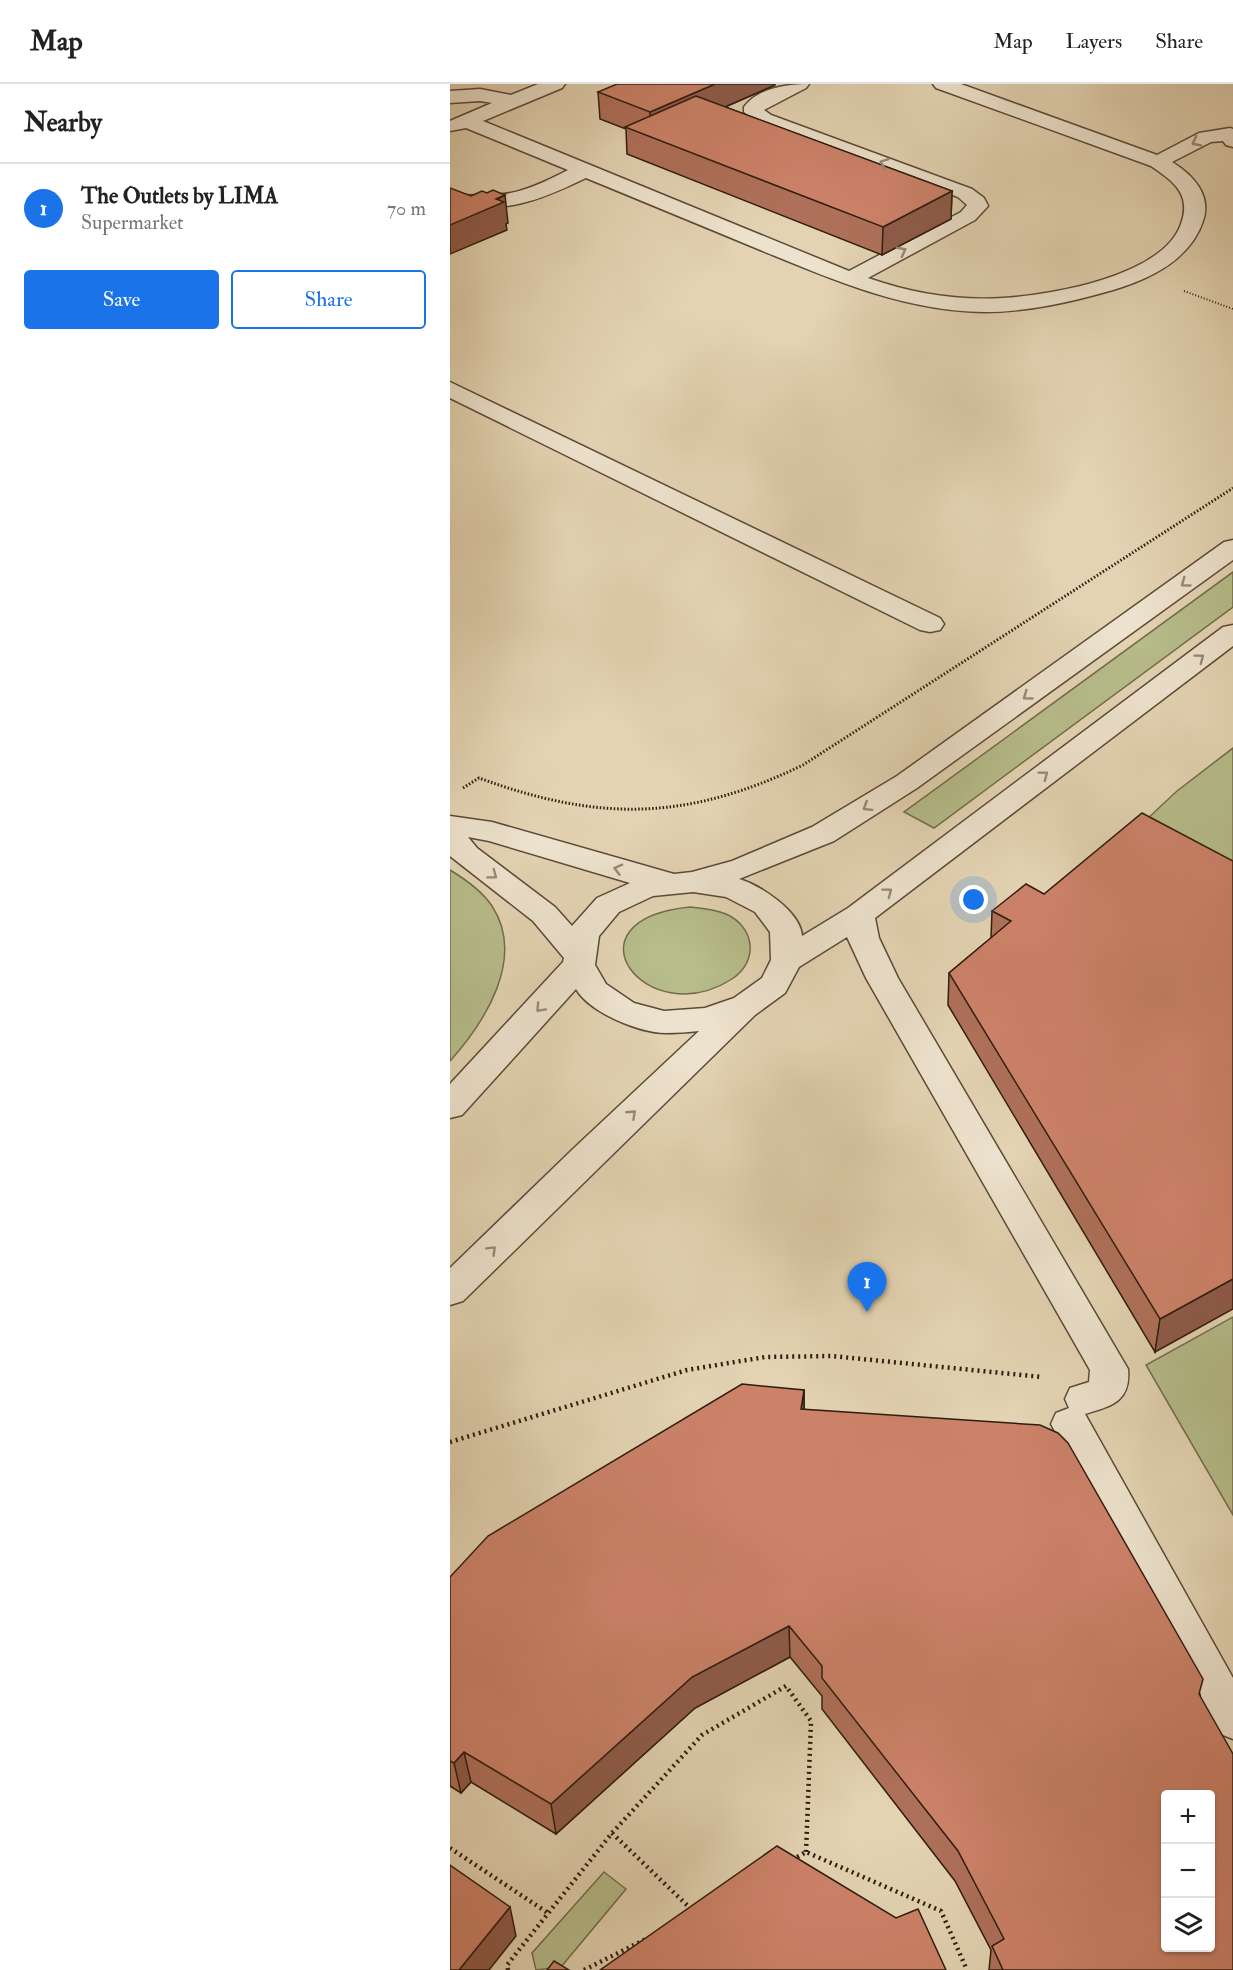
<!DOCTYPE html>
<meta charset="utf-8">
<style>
:root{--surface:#fff;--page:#f6f6f6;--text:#222;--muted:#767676;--line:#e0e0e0;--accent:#1a73e8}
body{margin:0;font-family:"IM FELL Double Pica",serif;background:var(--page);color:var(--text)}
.controls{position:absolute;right:18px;bottom:18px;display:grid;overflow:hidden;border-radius:6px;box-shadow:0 2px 4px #0004}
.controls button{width:54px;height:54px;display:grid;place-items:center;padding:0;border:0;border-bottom:2px solid var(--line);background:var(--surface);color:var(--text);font:30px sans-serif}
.you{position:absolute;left:524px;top:816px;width:21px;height:21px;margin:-15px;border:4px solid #fff;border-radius:50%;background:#1a73e8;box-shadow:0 0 0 9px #1a73e833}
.badge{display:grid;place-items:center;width:39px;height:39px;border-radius:50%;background:var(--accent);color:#fff;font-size:20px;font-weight:700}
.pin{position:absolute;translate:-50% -50px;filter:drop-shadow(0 2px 3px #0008)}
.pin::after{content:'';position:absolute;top:32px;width:21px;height:18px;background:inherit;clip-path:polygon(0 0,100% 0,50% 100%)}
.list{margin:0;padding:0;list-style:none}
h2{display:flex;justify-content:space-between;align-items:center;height:78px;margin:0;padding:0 24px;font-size:26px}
h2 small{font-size:20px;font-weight:400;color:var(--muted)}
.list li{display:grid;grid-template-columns:39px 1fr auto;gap:18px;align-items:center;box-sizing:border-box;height:90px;padding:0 24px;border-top:2px solid var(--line)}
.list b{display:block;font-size:22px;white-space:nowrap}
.list p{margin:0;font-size:20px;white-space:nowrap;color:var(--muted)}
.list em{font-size:20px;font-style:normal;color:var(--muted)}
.actions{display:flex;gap:12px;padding:18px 24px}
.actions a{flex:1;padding:14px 0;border:2px solid var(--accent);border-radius:6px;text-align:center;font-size:21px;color:var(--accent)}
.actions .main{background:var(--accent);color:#fff}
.icon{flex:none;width:33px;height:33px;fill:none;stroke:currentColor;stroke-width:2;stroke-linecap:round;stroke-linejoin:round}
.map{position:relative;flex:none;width:783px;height:1886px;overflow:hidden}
header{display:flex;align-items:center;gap:36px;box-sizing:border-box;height:84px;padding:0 30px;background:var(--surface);border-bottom:2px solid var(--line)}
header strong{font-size:28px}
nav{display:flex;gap:33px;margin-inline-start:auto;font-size:21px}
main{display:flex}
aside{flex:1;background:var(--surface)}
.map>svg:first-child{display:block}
.green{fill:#b6bc8a;stroke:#726c4c;stroke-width:1.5}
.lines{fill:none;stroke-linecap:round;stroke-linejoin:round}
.minor-casing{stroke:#5c4a38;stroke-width:3}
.path-far2{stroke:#2f1d0f;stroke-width:2;stroke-dasharray:1 2;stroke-linecap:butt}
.path-far1{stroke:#2f1d0f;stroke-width:3;stroke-dasharray:1.5 2;stroke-linecap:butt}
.path{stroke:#2f1d0f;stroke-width:4.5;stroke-dasharray:2 4;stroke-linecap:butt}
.minor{fill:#ede2cd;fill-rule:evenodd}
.wall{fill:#af705a;stroke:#2f1d0f;stroke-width:1.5}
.shaded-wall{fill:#8f5b4a;stroke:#2f1d0f;stroke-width:1.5}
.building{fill:#cc8269;stroke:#2f1d0f;stroke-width:1.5;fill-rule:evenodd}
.oneway{stroke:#988978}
</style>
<header>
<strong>Map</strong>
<nav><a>Map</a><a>Layers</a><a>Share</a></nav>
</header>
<main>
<aside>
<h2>Nearby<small></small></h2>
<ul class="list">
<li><span class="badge">1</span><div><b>The Outlets by LIMA</b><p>Supermarket</p></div><em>70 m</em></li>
</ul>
<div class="actions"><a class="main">Save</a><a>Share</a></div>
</aside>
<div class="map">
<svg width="783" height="1886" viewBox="0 0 783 1886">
<rect width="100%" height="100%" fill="#e3d3b2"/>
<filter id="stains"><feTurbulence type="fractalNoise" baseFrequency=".00333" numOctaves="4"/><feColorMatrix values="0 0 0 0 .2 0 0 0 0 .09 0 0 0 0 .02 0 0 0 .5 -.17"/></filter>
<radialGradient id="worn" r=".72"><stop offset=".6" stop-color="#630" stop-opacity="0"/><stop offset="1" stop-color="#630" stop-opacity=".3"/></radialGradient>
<!-- green -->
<path class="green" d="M783 488V523L484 744 454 728Z
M783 664V805L682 749 727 707Z
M0 786C15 795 32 807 42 822 76 874 35 938 0 977Z
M240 823C252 824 264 825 276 830 305 843 309 877 282 895 196 950 110 836 240 823Z
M783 1233V1431L696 1281Z
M154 1788 176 1805 111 1883 86 1886 82 1869Z"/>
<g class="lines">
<!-- minor casing -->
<g class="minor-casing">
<path id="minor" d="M88 0H115L112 4 33 37 399 187 511 128 517 121 508 113 307 39 294 28V23C308 4 337 0 359 0L356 4 314 26 321 31 522 105 534 114 538 122 525 136 418 194C461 209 508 217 553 214 602 211 713 192 731 140 742 110 723 97 701 82L486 4 483 0H511L707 71 749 49 780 44 783 45V63L776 61 773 57 761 58 722 78C743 91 762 111 753 137 740 176 700 195 663 206 621 218 578 228 534 228 453 227 381 195 308 165 250 141 193 117 136 94 84 119 58 128 0 122V110C52 115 72 110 118 86L16 44 0 47V37L42 19 30 17 0 19V7L30 5 61 11Z
M0 298 490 534 494 540 490 546 480 548 470 546 0 314Z
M783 456V476L467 704 384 757 289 795C310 801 351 828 352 852L398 824 773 543 783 541V562L425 834 429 854 448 894 678 1285C681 1318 661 1322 635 1330L783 1594V1655L768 1649 601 1340 606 1329 619 1324 615 1315 620 1304 639 1298 640 1286 416 894 397 853 349 883 335 909 305 931 13 1217 0 1221V1184L123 1065 249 947C239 948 227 949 216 949 189 949 139 928 126 905L12 1031 0 1034V1000L113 878 114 874 83 837 0 772V732L42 738 224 790 242 788 282 777 362 743 447 692 774 458ZM18 753 39 757 180 799 147 814 122 842 105 823 27 764ZM243 808 276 813 305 828 320 848 321 876 312 894 284 914 255 924 214 927 184 919 156 900 145 881 149 852 169 828 203 812Z"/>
</g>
<!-- path-far2 -->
<path class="path-far2" d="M734 207 783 225"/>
<!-- path-far1 -->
<path class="path-far1" d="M13 704 29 694C149 738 237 737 353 681L783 404"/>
<!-- path -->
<path class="path" d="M0 1358 237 1286 315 1273 382 1272 592 1293
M162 1749 242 1826
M0 1764 98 1829
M342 1776 356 1768 491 1827 517 1886
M58 1886 57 1881 162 1749 252 1651 336 1602 361 1637 356 1768
M134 1886 198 1854"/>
<!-- minor -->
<use href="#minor" class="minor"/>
</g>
<!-- wall -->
<path class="wall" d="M325 1 275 23 502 107 501 135 432 171 177 70 176 45 150 35 148 8Z
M783 777 705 1268 498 921 499 889 541 854 542 827 594 810Z
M354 1306V1325L750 1610 783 1886H539L541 1866 505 1797 372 1625V1612L340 1573 245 1624 106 1750 21 1698 11 1709 0 1702V1493Z"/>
<!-- shaded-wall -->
<path class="shaded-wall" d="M265 0H325V1L204 54 201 53 200 28Z
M502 107 501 135 432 171 433 143Z
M55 111 58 139 56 140 57 146 0 170V141Z
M783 1195V1225L705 1268 710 1235Z
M354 1306V1339L351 1325Z
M339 1542 340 1573 245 1624 106 1750 101 1720 242 1593Z
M14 1668 21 1698 11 1709 4 1679Z
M60 1823 66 1852 39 1886H9Z"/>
<!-- building -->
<path class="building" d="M167 0H265L200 28 148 8Z
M246 12 502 107 433 143 175 43Z
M0 104 21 112 32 107 37 109 43 106 55 111 46 115 54 118 0 141Z
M692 729 783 777V1195L710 1235 499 889 561 837 542 827 576 800 594 810Z
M292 1300 354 1306 351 1325 590 1341 608 1349 618 1359 753 1595 749 1610 783 1670V1886H553L542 1862 554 1855 508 1767 372 1594V1582L339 1542 242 1593 101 1720 14 1668 4 1679 0 1677V1493L38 1452ZM716 1710H760V1863H716Z
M327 1762 446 1834 468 1825 496 1886H150Z
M0 1781 60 1823 9 1886H0Z
M104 1877 119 1886H97Z"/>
<!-- one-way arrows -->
<defs><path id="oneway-chevron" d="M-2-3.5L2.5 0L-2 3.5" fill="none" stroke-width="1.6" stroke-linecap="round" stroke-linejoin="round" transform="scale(1.5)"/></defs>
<g class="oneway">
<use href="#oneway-chevron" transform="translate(746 58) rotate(153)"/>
<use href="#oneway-chevron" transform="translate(434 79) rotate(-160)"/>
<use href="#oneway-chevron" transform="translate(452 167) rotate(-28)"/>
<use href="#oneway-chevron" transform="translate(735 499) rotate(144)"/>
<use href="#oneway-chevron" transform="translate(750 574) rotate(-37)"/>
<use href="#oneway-chevron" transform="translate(577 612) rotate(144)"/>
<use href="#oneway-chevron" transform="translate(594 691) rotate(-37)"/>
<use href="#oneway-chevron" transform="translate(417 723) rotate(148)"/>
<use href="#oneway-chevron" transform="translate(168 785) rotate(-165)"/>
<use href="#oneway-chevron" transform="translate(43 791) rotate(37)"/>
<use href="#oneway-chevron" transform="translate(438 808) rotate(-37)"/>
<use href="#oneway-chevron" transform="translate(90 924) rotate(133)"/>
<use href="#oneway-chevron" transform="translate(182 1030) rotate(-43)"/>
<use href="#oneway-chevron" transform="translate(42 1166) rotate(-45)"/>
</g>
<rect width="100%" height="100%" filter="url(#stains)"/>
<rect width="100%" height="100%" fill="url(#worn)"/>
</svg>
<div class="controls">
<button>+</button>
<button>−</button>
<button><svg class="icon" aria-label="layers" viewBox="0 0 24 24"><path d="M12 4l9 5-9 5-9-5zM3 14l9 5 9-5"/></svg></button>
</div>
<div class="you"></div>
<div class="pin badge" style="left:417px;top:1228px">1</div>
</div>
</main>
